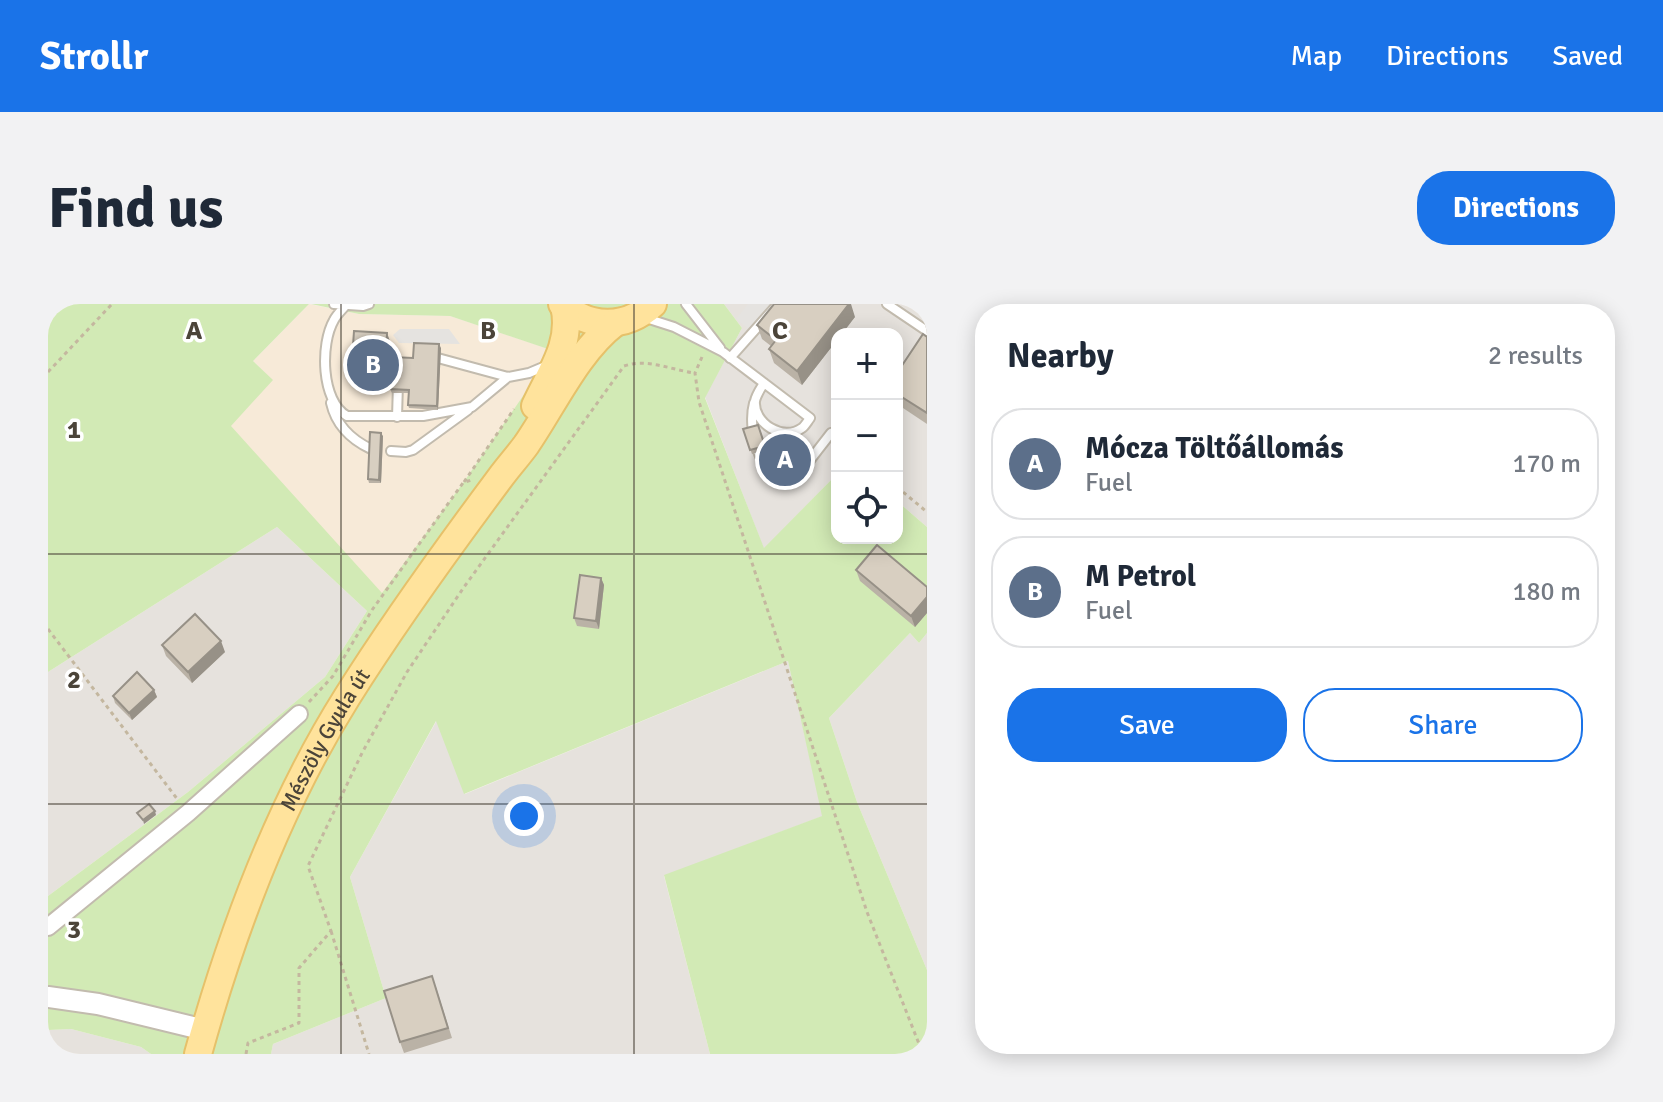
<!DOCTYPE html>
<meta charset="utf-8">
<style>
:root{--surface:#fff;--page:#f2f2f3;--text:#1f2937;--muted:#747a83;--line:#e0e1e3;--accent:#1a73e8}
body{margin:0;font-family:Signika,sans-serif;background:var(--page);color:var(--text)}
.controls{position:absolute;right:24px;top:24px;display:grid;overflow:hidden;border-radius:16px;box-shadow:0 4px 20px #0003}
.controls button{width:72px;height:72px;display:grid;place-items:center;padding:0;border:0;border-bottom:2px solid var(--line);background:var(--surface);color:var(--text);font:40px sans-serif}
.you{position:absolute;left:476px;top:512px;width:28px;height:28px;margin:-20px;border:6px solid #fff;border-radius:50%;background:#1a73e8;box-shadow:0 0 0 12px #1a73e833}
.badge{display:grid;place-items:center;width:52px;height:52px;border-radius:50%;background:var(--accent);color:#fff;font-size:26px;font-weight:700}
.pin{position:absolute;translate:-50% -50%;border:4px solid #fff;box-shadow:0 2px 8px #0006}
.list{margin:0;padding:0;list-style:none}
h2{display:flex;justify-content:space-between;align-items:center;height:104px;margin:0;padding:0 32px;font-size:34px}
h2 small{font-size:26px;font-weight:400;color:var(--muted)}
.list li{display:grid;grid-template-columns:52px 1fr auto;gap:24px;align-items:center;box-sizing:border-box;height:112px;margin:0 16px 16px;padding:0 16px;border:2px solid var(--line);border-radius:32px}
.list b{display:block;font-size:30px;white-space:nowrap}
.list p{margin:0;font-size:26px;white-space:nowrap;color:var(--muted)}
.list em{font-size:26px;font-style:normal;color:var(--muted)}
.actions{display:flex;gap:16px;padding:24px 32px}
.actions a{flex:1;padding:18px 0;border:2px solid var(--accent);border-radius:32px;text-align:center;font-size:28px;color:var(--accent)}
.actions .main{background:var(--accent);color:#fff}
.icon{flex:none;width:44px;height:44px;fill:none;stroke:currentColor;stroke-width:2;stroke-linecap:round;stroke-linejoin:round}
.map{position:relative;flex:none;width:879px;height:750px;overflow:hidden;border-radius:32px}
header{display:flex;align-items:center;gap:48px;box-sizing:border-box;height:112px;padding:0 40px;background:var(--accent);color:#fff}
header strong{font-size:38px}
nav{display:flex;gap:44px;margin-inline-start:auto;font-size:28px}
.intro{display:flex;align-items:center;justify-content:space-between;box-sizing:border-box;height:192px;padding:0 48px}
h1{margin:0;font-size:56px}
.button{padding:20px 36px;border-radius:32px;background:var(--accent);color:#fff;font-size:28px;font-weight:700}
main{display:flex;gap:48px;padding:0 48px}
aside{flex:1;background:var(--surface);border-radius:32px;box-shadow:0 4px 20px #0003}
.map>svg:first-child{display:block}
.commercial{fill:#f7ead8}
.industrial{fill:#e6e2dd}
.green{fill:#d2eab5}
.parking{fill:#e5e3e0}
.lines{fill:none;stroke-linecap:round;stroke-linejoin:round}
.service-casing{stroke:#c2bbae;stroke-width:12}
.minor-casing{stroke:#c2bbae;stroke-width:20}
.tertiary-casing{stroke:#c2bbae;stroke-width:24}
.primary-casing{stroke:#e6c16a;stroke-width:30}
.path{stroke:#c4b79f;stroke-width:3;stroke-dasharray:4 4;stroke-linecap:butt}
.service{stroke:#fff;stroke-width:8}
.minor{stroke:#fff;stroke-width:16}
.tertiary{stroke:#fff;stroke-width:20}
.primary{stroke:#ffe39c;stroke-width:26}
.wall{fill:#bab2a6}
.shaded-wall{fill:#979187}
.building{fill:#d8cfc1;stroke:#979187;stroke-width:2}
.grid{fill:none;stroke:#4b4439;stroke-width:2;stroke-opacity:0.55}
.labels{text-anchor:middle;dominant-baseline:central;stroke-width:7;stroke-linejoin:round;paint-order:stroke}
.street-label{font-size:22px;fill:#4b4439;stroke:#fff}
.grid-label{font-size:26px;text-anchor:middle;font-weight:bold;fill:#4b4439;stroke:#fff;stroke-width:7;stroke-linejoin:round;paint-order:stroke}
</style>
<header>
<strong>Strollr</strong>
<nav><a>Map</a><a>Directions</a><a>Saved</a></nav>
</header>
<div class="intro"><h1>Find us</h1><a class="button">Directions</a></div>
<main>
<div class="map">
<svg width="879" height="750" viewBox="0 0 879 750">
<rect width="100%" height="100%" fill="#f6f3ec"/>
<!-- commercial -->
<path class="commercial" d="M261 0 311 10 402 12 507 47 415 179 334 290 182 122 224 76 205 57Z"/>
<!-- industrial -->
<path class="industrial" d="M676 0H879V223L849 197V30H789V170L716 245 657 93 694 24Z
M229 223 319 307 277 373 140 488 0 592V368Z
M862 329 871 339 879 329V666L809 498 781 414Z
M740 357 775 512 616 572 662 750H223L225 740 338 694 302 573 389 416 417 490Z
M23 725 93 743 103 750H0V726Z"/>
<!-- green -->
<path class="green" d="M0 0H261L205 57 225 76 183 122 334 289 415 179 506 47 402 12 311 10 263 0H676L694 24 657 94 716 244 789 170V234H849V197L879 223V329L871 339 862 329 781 414 809 498 879 666V750H662L616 571 774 512 740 357 416 490 388 417 302 573 338 694 225 740 223 750H103L93 743 23 725 0 726V592L140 488 277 373 319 307 229 223 0 368Z"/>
<!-- parking -->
<path class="parking" d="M700 0H742L714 35 688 15Z
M352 25H401L412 40 351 39 345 31Z"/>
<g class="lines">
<!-- service casing -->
<g class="service-casing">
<path id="service" d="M286 0 315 2 321 0
M638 0 672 44
M839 0 879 27
M298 1C294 6 289 10 286 16 272 40 273 97 299 112H375L424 103 460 73
M598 14 626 23 675 48 762 114C759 118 757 122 754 124 735 138 705 119 707 97 708 91 713 84 716 79
M386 53 460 73 481 69 500 61
M682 54 730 0
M283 99C288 121 304 136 323 145
M706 99C699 125 711 173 741 178L752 169 783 129
M349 113 350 80
M343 147 358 148 365 146 420 106"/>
</g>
<!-- minor casing -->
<g class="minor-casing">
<path id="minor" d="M0 623 140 509 251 410"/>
</g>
<!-- tertiary casing -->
<g class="tertiary-casing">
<path id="tertiary" d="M0 693 50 700 157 726"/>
</g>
<!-- primary casing -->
<g class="primary-casing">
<g id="primary">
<path d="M514 0C541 25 578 25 605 0"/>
<path d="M487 102C502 69 525 39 516 2"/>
<path id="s1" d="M150 750C184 627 231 501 299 393 346 318 399 245 452 174 460 163 470 152 478 141 505 102 529 48 567 19"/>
</g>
</g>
<!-- path -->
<path class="path" d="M654 53 647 69 651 98 819 608 875 750
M0 68 64 0
M416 178 466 105
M849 183 879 208
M0 325 130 496
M261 398 285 372 324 306 387 218 415 179 423 176
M283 627 321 750
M198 750 200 739 251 719V664L283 627 260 562 314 449 359 368 416 283 576 62C600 54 623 66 647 69"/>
<!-- service -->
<use href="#service" class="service"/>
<!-- minor -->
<use href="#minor" class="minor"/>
<!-- tertiary -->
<use href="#tertiary" class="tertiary"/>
<!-- primary -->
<use href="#primary" class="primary"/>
</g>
<!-- wall -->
<path class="wall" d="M807 13 789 30V36L754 81 726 59 721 45 723 42 714 35 709 21Z
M879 33V120L849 100V69Z
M343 40 341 83 307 82 303 71Z
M393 44 390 106 361 104 360 101V89H344L342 85 365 54Z
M710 121 718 145 704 150 695 125Z
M335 132 333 179H321L320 175Z
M748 152 750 155 738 169 724 157 723 153Z
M808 266 879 283V309L867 323 812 277Z
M553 274 556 281 551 325 529 322 526 314Z
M114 341 177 348 144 379 118 352Z
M106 386 109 393 84 416 67 399 65 392Z
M388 683 404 734 356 749 352 738Z"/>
<!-- shaded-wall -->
<path class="shaded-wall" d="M801 0H803L807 13 794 30H789V36L754 81 749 67Z
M339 29 343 40 341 83 337 72Z
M391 40 393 44 390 106 389 102Z
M333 129 335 132 333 179 331 176Z
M748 152 750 155 738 169 736 165Z
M553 274 556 281 551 325 548 317Z
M879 293V309L867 323 863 312Z
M173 337 177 348 144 379 140 368Z
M106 386 109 393 84 416 81 409Z
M107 507 108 511 96 520 95 516Z"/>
<!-- building -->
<path class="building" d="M726 0H801L749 67 721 45 728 36 709 21Z
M306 27 339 29 337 72 303 71Z
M875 30 879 33V109L849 90V69Z
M366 39 391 40 389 102 360 101 361 86 342 85 344 53 365 54Z
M710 121 717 142 702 146 695 125Z
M322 128 333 129 331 176 320 175Z
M735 140 748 152 736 165 723 153Z
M829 241 879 283V293L863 312 808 266Z
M532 271 553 274 548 317 526 314Z
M147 310 173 337 140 368 114 341Z
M89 368 106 386 81 409 65 392Z
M101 500 107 507 95 516 89 509Z
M384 672 400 724 352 738 336 687Z"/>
<!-- grid -->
<path class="grid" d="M293 0V750M586 0V750M0 250H879M0 500H879"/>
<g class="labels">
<!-- street labels -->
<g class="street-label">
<text stroke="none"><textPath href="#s1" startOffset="340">Mészöly Gyula út</textPath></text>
</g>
</g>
<g class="grid-label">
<text x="146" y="35">A</text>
<text x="440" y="35">B</text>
<text x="732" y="35">C</text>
<text x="26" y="134">1</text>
<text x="26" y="384">2</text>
<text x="26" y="634">3</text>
</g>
</svg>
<div class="controls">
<button>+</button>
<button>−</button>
<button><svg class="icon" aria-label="locate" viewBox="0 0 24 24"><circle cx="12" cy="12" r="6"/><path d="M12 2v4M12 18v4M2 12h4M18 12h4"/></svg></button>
</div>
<div class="you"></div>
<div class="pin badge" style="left:737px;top:156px;background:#5c6f8a">A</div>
<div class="pin badge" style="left:325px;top:61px;background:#5c6f8a">B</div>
</div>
<aside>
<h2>Nearby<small>2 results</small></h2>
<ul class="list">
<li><span class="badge" style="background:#5c6f8a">A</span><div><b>Mócza Töltőállomás</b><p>Fuel</p></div><em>170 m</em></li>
<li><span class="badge" style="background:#5c6f8a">B</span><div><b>M Petrol</b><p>Fuel</p></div><em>180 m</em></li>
</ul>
<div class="actions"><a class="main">Save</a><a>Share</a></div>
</aside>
</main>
